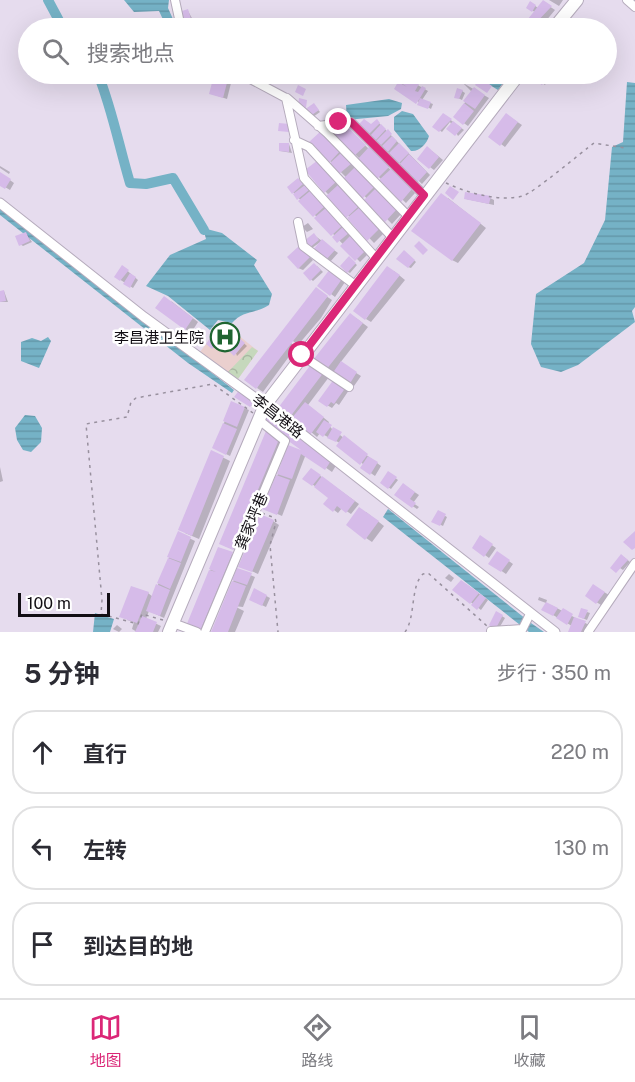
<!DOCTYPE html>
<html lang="zh">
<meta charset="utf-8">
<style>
:root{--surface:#fff;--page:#f2f2f3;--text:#2b2b33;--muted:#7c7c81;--line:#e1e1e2;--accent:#db2777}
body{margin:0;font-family:"Public Sans","Noto Sans SC",sans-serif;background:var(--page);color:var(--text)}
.scale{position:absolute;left:18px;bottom:15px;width:92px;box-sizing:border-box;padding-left:6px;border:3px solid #120e14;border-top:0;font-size:16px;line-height:21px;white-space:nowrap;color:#120e14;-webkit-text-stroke:4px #fff;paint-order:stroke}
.stop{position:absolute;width:18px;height:18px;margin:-14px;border:4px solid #db2777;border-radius:50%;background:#fff}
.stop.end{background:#db2777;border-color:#fff;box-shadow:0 2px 6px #0008}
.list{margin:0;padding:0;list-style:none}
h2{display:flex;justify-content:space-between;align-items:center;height:78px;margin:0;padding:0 24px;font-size:26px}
h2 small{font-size:20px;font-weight:400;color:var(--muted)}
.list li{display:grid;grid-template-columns:39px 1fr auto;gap:18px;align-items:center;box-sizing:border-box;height:84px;margin:0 12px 12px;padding:0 12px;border:2px solid var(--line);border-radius:24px}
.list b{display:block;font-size:22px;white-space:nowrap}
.list em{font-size:20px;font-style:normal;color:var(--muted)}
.icon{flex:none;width:33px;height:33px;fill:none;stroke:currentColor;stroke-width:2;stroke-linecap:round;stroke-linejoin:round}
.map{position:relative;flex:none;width:635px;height:632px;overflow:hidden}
.search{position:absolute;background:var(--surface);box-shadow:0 6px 24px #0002;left:18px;right:18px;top:18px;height:66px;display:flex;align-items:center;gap:15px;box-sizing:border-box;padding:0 21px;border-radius:33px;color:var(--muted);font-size:22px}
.sheet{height:366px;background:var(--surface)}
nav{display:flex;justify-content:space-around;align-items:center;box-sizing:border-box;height:84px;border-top:2px solid var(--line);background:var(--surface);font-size:16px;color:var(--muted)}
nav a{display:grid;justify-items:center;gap:3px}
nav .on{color:var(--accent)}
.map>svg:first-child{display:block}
.medical{fill:#eacfce}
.forest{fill:url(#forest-crowns)}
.water{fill:url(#water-rules)}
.shadow{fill:#0003}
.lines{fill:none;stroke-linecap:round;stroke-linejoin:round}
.river{stroke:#75b2c6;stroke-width:10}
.building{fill:#d6bbe9}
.minor-casing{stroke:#b5abbc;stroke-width:10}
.tertiary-casing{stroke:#b5abbc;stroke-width:11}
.primary-casing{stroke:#b5abbc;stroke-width:14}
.path{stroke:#98909e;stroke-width:1.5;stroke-dasharray:3 4.5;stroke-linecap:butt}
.minor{stroke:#fff;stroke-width:8}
.tertiary{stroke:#fff;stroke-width:9}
.primary{stroke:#fff;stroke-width:12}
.route{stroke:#db2777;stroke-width:8}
.labels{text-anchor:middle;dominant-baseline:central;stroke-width:5;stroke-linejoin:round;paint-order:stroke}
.poi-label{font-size:15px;fill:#120e14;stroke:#fff;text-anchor:end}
.street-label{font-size:15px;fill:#120e14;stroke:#fff}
</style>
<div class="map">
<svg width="635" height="632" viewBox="0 0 635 632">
<defs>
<pattern id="forest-crowns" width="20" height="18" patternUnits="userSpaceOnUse" patternTransform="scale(1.5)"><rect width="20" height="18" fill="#c5d8bc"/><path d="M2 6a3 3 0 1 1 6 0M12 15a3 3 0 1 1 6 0" fill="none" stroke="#a8b8a1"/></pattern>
<pattern id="water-rules" width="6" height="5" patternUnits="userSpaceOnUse" patternTransform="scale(1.5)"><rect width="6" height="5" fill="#75b2c6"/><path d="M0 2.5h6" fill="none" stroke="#6498a9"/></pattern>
</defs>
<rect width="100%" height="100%" fill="#e6dcee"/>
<!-- medical -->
<path class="medical" d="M222 322 258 351 238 379 200 352Z"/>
<!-- forest -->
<path class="forest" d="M252 347 258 351 238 379 228 372Z"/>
<!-- water -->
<path class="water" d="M124 0H169L168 8 177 28H167L159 11 134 12Z
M472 74H498L505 80 498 90Z
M627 82 635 83V307L632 311 635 322 578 365 561 372 541 367 531 344 536 294 584 263 605 220 612 147 623 142Z
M389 99 402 103 401 109 388 116 347 120 346 105Z
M402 111 413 114 429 136C427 144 419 152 411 151L394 130V117Z
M0 208 234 390 232 393 188 363 0 215Z
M203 228 222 233 257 260 254 265 272 294 269 305C255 314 243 310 232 323L218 320 210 330 168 296 146 286 170 255 206 239Z
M48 337 51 341 39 368 21 361V342L32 338 41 341Z
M25 415 35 416 42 428 41 442 31 452 23 450 17 440 15 428Z
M388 509 531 623 544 632H529L383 517Z
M95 613 114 619 110 632H93Z"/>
<!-- shadow -->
<path class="shadow" d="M549 0H563L559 6Z
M543 2 555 10 540 28H533L529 19 535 12 528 8 531 3 538 8Z
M188 11 193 20 186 23 183 21Z
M570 20 574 21 573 26 576 28H590H564V25H569Z
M193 23 200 25 203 28H191Z
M266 74H286L292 77 288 84Z
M538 74 549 78 545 85 535 78Z
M402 76 428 91 422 100 433 104 431 109 396 89Z
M227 81 231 83 227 99 215 95Z
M463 83 489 98 468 126 455 117 472 92Z
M462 91 465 93 462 100 458 98Z
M314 105 320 112 313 117 307 110Z
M444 115 464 130 458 136 450 122 442 132 435 127Z
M507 115 522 125 505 147 501 144Z
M377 121 430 175 422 184 369 134 372 126Z
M345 126 415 193 406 203 336 136Z
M322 132 402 213 392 224 330 161Z
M289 144 292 153 280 151Z
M432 151 443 160 434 170 419 159Z
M318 162 385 232 374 243 325 191Z
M0 166 10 172 9 174 0 168Z
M0 173 14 183 10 190 0 184Z
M300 181 370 252 360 262 289 188Z
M448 198 486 228 458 263 452 260Z
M490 198 494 200V205L466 199Z
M308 223 313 229 307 232 302 227Z
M26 233 32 242 23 246 20 244Z
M314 235 338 253 330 262 326 260 319 243 312 248 310 247Z
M303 251 313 260 303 270 298 268Z
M406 253 416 262 411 268 408 267Z
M351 260 357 265 350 273 348 272Z
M317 266 323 272 313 281 305 274Z
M123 267 138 280 133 288 116 277Z
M330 271 345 282 335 297 331 294Z
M394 271 405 280 371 322 366 319Z
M4 291 8 302H0V292Z
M320 292 332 300 321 318 298 345 283 333Z
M171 301 198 322 191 333 185 329Z
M356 318 368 327 340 363 361 376 354 386 316 360Z
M230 331 247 346 237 356 233 345 229 343Z
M215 334 223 340 216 349 208 344Z
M281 335 296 347 263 392 257 388Z
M313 365 329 377 308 405 329 422 328 424 332 429 381 466 375 476 362 467 364 465 340 443 320 433 317 437 291 415Z
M334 381 349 390 339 405 336 403 332 408 320 401Z
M236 397 259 403 255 408Z
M232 403 249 410 230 456 214 448Z
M267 433 285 442 238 551 225 546Z
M289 447 337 464 332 472 306 454 282 516 264 508Z
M212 452 230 461 199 539 185 533Z
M0 467 3 481 0 482Z
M312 470 359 504 351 514 342 508 338 513 334 510 330 497 312 484Z
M389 473 398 480 391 489 382 483Z
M407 487 419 495 413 503 419 507 417 509 396 495Z
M366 512 384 526 372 542 366 538Z
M438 512 447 517 443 526 433 521Z
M273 521 279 525 258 574 240 566Z
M179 533 195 541 164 618 149 611 146 619 161 626 158 632H137L132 629 134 622 127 620 148 593 153 597Z
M480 537 496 548 489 558 485 555Z
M219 549 236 556 205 632 188 625Z
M497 553 513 564 506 574 490 563Z
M624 557 630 562 623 570 614 564Z
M238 570 255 577 243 607 234 606 244 611 235 632H212Z
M449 574 454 578 451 582 445 578Z
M466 584 488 600 481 610 455 590Z
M594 586 609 595 601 605 587 596Z
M255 590 270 598 266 607 255 602Z
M539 597 547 600 546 603 538 600Z
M551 605 589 625 586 632H570L572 626 553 615Z
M587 612 590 613 587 620 582 618Z
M497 613 505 618 498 630 491 625Z
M117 625 122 629 119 632 113 629Z"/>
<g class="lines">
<!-- river -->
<path class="river" d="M48 0 63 28
M98 74C112 109 119 146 130 183L146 184 173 178 204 230"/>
</g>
<!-- building -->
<path class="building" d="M543 0 552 6 531 28 528 19Z
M530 1 536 5 532 12 526 8Z
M188 9 191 19 182 22 179 12Z
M568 18 574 19 573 27 588 25V28H562L563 23 568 24Z
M275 74H289L291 75 285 84 273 76Z
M401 74 419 84 415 91 418 92 422 86 426 88 420 98 431 102 428 109 417 105 420 98 416 104 394 89 398 82 407 87 397 80Z
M536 74 548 75 542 85 533 78Z
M214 75 228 79 223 98 209 94Z
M480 78 492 86 487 93 475 85Z
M298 85 306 89 303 96 295 92Z
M474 87 485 95 475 109 463 101Z
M457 88 463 90 459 99 454 98Z
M299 98 307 100 306 108 298 106Z
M314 103 319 110 309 117 304 110Z
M464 103 474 111 463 125 453 117Z
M443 113 452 119 439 132 432 127Z
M506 113 518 122 500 146 488 137Z
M364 119 371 124 377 119 380 123 368 135 358 125Z
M453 121 462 128 455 136 446 129Z
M279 123 289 124V132L278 131Z
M345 124 366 145 354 156 334 136Z
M381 124 386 129 375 141 370 136Z
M388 129 392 134 380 146 376 141Z
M321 131 341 150 329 163 309 142Z
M392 136 397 141 387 153 381 147Z
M279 143H289V152L279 151Z
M399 143 409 153 398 164 388 154Z
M427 146 439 157 429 169 417 159Z
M369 147 390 166 377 179 357 160Z
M342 152 352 163 339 174 329 164Z
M409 154 427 172 417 183 399 165Z
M318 160 337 181 324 193 305 170Z
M356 166 375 186 362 199 344 178Z
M391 169 412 189 401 202 379 180Z
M0 172 11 179 5 189 0 186Z
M298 178 303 184 292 194 287 187Z
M339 184 359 206 346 218 326 196Z
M305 185 309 190 297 200 293 194Z
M450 186 459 192 453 200 445 193Z
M376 188 397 209 385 222 364 200Z
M310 191 325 206 313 217 298 201Z
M465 192 491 196 489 204 464 199Z
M441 193 481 223 452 261 411 231Z
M327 207 343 225 331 236 314 218Z
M360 207 380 228 367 241 347 218Z
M344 226 350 232 337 243 332 237Z
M26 232 30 241 19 246 15 236Z
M314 233 319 240 309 248 304 241Z
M352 234 367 249 355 261 340 246Z
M322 239 335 250 325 261 313 250Z
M419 241 428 250 423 255 414 246Z
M299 246 310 257 298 269 287 257Z
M404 250 415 260 408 268 396 259Z
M349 256 356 263 347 273 340 266Z
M314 263 321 270 310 281 303 273Z
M122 265 129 270 120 281 114 277Z
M387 266 400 275 365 320 353 311Z
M330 269 342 279 330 296 317 286Z
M130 273 136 277 130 288 123 284Z
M316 287 328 296 256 389 244 380Z
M4 290 6 301 0 302V291Z
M164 296 193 318 185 330 155 308Z
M350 313 363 323 326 370 313 360Z
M230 329 236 334 228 344 222 340Z
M214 333 221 338 212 349 206 344Z
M238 337 245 343 234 356 227 349Z
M341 361 357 372 349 385 332 374Z
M312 363 324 372 290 417 278 408Z
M334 379 346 387 334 404 331 402 327 407 318 401Z
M240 389 256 400 250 407 234 397Z
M231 401 245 407 237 427 223 421Z
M305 402 324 417 310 435 291 419Z
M265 405 332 459 325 470 301 454 292 479 277 474 288 445 301 450 259 420Z
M324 420 332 425 323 437 316 432Z
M223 423 237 429 226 455 212 448Z
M333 427 342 432 336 442 327 438Z
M266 431 280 437 233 550 219 544Z
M344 435 368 454 360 465 336 446Z
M211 450 224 456 192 536 178 530Z
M368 456 378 462 370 475 360 468Z
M311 468 321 475 312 486 302 479Z
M388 471 397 477 388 489 380 483Z
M276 475 290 480 277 515 262 509Z
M322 476 355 501 346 513 337 506 333 512 323 504 328 498 314 487Z
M403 483 415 492 410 499 416 503 412 508 394 495Z
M359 507 379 521 365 540 346 525Z
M438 510 446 514 440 526 431 522Z
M260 514 274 520 252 572 238 567Z
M178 531 191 537 181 562 167 557Z
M635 531V548L632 550 623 542Z
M480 535 493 544 484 557 472 548Z
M218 547 233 552 200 631 186 626 209 570 216 572 209 569Z
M497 551 510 560 501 572 488 564Z
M621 554 628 560 616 573 610 568Z
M168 558 181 563 170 589 157 583Z
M237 568 252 573 247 585 232 580Z
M461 580 479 593 470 604 452 590Z
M232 581 246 586 228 632H211Z
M156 584 170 590 160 616 146 611Z
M593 584 605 592 596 604 585 596Z
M131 586 149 592 137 623 119 617Z
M254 588 267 595 262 606 249 600Z
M480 594 486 598 477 610 471 605Z
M546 602 558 608 553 616 541 610Z
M563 608 573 614 567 625 556 618Z
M581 608 588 610 584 619 578 617Z
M496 611 503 615 495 630 489 625Z
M142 616 157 622 153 632H135Z
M574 617 586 621 581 632H568Z"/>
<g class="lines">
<!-- minor casing -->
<g class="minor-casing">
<path id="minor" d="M175 0 181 28
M627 0 635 7
M241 74 286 98 304 178 376 258
M287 98 327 133 408 216
M318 126 351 122 424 195
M294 140 309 147 392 237
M298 222 303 246 355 285
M301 355 349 387
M173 623 197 632
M491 631 522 629
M205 632 285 441 259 420
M521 632 530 614
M588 632 635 563"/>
</g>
<!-- tertiary casing -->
<g class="tertiary-casing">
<path id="tertiary" d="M0 203 144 317 265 405 555 632"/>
</g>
<!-- primary casing -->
<g class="primary-casing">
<path id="primary" d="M554 28 577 0
M169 632 265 405 519 74"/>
</g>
<!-- path -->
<path class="path" d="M446 183C467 193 500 202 523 196 533 193 582 152 594 143L625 148
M262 513 275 518 276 522 270 545 278 632
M163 620 142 614 138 624 101 614 102 600 86 424 127 417 131 402 136 398 213 384 253 413
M405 632C416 617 410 586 423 574L428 573 487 626"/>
<!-- minor -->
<use href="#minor" class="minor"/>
<!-- tertiary -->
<use href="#tertiary" class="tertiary"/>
<!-- primary -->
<use href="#primary" class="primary"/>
</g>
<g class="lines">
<!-- route -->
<path class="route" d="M302 355 424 195 351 122H339"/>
</g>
<!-- icons -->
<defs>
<g id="hospital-ring" transform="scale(1.5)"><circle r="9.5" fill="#fff" stroke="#1f6531" stroke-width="1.5"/><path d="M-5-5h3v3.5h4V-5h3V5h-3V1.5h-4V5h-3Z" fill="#1f6531"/></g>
</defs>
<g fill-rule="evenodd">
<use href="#hospital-ring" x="225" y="337"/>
</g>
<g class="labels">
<!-- poi labels -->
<g class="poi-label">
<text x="204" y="337">李昌港卫生院</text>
</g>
<!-- street labels -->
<g class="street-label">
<text transform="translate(278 416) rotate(38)">李昌港路</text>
<text transform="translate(251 521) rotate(-67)">龚家坪巷</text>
</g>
</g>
</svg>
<div class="scale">100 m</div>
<div class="stop" style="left:302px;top:355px"></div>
<div class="stop end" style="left:339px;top:122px"></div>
<div class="search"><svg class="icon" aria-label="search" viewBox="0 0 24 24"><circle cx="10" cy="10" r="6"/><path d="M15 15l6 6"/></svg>搜索地点</div>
</div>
<section class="sheet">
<h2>5 分钟<small>步行 · 350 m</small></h2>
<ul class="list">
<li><svg class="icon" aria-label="ahead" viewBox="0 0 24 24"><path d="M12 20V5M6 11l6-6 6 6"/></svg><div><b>直行</b></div><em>220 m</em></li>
<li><svg class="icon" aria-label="left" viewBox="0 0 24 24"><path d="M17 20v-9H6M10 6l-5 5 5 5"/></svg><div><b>左转</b></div><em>130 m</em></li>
<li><svg class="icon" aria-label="arrive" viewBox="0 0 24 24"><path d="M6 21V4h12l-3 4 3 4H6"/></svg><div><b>到达目的地</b></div></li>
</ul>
</section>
<nav>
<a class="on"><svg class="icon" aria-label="map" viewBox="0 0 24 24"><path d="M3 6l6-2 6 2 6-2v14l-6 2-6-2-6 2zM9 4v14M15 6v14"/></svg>地图</a>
<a><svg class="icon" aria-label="directions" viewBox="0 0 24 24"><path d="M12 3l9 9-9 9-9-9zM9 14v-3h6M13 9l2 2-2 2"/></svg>路线</a>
<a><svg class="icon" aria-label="saved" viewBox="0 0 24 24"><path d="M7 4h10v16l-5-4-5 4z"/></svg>收藏</a>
</nav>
